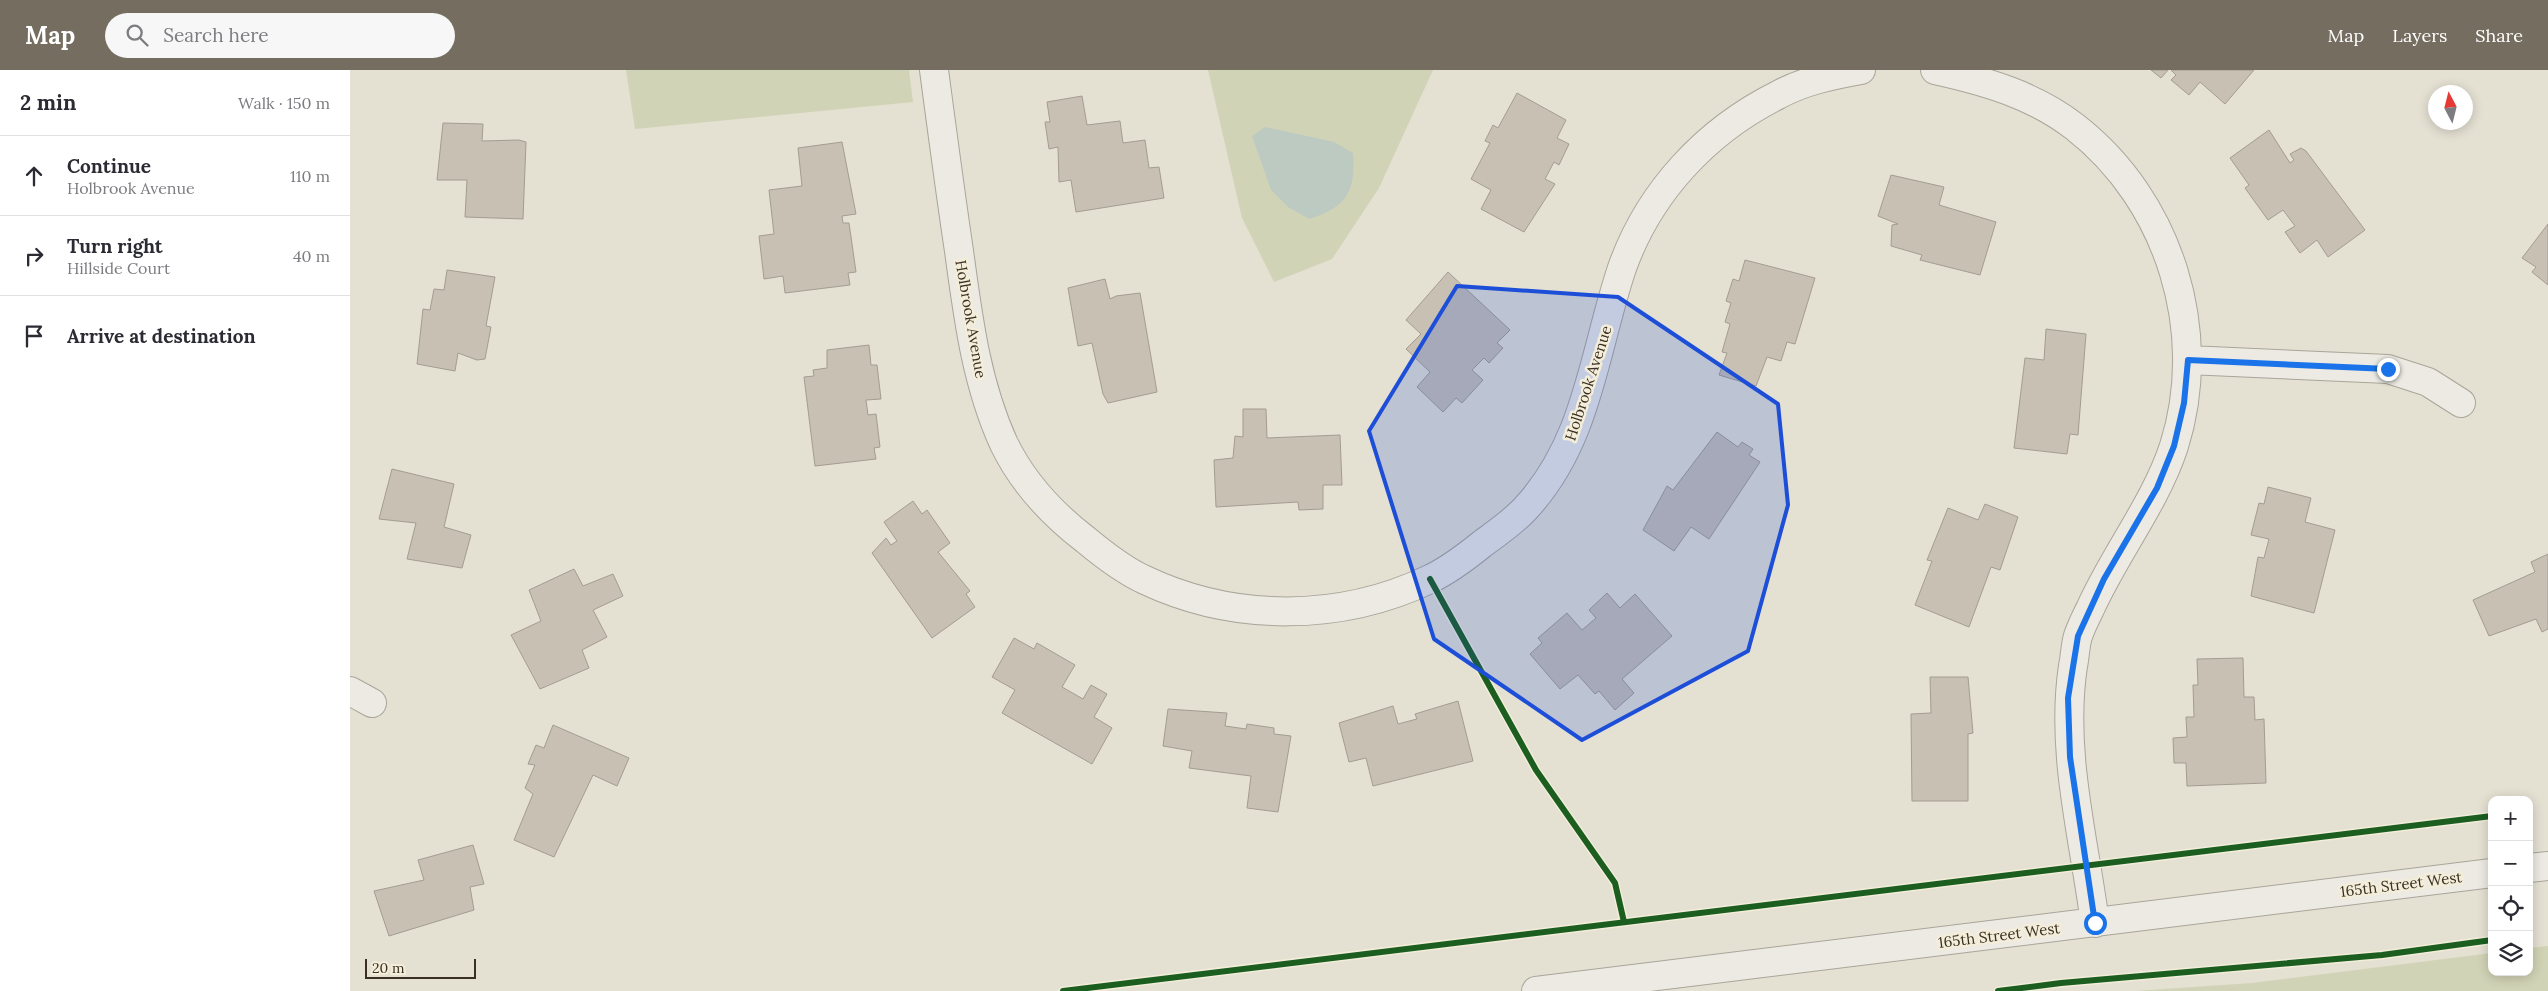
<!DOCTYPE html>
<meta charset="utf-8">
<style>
:root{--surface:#fff;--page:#f7f7f7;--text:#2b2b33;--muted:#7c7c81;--line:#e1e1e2;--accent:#756d60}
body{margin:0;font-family:Lora,serif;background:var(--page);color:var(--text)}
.controls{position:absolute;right:15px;bottom:15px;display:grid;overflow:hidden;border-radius:10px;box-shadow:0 2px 12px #0003}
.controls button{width:45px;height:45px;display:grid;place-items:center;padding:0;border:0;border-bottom:1px solid var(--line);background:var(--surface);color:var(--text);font:25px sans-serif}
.compass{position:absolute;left:2078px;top:15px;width:45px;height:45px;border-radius:50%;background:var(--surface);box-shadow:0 2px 12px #0003;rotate:353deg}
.scale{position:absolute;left:15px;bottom:12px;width:111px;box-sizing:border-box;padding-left:5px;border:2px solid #392f22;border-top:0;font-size:14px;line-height:18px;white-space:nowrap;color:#392f22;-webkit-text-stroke:4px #f3edda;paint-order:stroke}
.stop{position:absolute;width:15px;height:15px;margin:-11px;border:4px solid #1a73e8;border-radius:50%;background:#fff}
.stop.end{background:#1a73e8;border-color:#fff;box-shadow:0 1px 5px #0008}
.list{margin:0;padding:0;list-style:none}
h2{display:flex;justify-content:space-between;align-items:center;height:65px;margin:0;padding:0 20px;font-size:21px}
h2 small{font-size:16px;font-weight:400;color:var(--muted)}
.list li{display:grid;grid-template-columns:32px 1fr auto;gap:15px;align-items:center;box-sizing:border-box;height:80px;padding:0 20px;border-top:1px solid var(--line)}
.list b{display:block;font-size:19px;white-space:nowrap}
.list p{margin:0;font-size:16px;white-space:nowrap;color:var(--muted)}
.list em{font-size:16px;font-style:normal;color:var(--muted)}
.icon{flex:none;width:28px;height:28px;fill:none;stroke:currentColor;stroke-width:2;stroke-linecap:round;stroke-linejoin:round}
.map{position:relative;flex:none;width:2198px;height:921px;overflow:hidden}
header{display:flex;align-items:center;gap:30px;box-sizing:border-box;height:70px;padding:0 25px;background:var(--accent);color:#fff}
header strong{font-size:24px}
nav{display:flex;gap:28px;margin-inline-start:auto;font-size:18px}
.search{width:350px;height:45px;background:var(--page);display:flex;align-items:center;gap:12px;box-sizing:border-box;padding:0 18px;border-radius:28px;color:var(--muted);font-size:19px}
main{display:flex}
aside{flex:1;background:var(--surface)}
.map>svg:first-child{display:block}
.green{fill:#d1d3b6}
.water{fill:#bccac2}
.building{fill:#c7c0b3;stroke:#a49c91}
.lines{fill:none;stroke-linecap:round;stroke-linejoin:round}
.minor-casing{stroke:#aaa59a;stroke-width:30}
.minor{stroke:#eceae3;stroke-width:28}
.cycleway-casing{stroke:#f3edda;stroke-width:9}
.cycleway{stroke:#1b5e20;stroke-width:6}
.route{stroke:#1a73e8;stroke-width:6}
.marked{fill:#1d4ed8;fill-opacity:0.2;stroke:#1d4ed8;stroke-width:4;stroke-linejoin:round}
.labels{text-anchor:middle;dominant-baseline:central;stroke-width:5;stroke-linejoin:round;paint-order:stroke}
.street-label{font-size:15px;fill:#392f22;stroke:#f3edda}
</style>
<header>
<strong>Map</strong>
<div class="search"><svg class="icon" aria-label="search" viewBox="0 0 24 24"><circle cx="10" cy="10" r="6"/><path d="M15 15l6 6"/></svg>Search here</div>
<nav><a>Map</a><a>Layers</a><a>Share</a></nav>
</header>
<main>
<aside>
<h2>2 min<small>Walk · 150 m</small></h2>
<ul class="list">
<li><svg class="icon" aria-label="ahead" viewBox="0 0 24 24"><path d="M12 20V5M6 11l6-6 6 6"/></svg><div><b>Continue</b><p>Holbrook Avenue</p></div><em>110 m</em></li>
<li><svg class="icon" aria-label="right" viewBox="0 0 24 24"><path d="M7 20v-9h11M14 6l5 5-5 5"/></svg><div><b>Turn right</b><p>Hillside Court</p></div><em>40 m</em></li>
<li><svg class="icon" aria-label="arrive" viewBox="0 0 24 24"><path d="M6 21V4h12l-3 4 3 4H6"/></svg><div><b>Arrive at destination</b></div></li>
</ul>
</aside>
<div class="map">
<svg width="2198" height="921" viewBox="0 0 2198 921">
<rect width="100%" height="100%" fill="#e4e0d2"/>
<!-- green -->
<path class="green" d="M276 0H559L563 32 285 59Z
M858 0H1083L1029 118 982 189 924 212 892 148Z
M2198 876V921H1785L1902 913 2142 883V902H2179V878Z"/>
<!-- water -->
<path class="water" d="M915 57 984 72 1003 83C1006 122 996 137 959 149L938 137 921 120 902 66Z"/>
<!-- building -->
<path class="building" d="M1801 0H1818L1811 8Z
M1821 0H1904L1875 34 1850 12 1839 25 1821 10 1826 5Z
M1167 23 1216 50 1207 68 1219 74 1209 95 1204 92 1195 109 1205 114 1174 162 1131 139 1141 120 1121 109 1140 73 1135 71 1143 55 1148 58Z
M732 26 737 55 770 51 773 73 795 70 799 98 809 97 814 128 726 142 721 110 709 112 708 77 699 79 695 52H700L697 32Z
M93 53 133 54 132 71 169 70 176 72 173 149 115 147 117 110H87Z
M1919 60 1940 93 1944 90 1940 84 1951 78 1956 81 2015 160 1978 187 1967 170 1950 183 1935 162 1945 156 1933 140 1918 150 1895 118 1899 115 1880 88Z
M492 72 506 144 492 146 493 153H499L506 202 498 203 500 215 435 223 433 206 414 209 409 166 424 164 419 120 452 116 448 78Z
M1541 105 1594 117 1589 135 1646 152 1630 205 1570 190 1572 185 1541 176 1542 155 1548 154 1528 146Z
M2198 154V215L2182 202 2186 197 2172 188Z
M1395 190 1465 208 1445 274 1437 272 1431 291 1417 287 1406 316 1369 305 1377 283 1372 282 1380 254 1375 252 1381 233 1376 231 1383 209 1389 211Z
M97 200 145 207 136 256 141 257 135 289 127 290 108 283 105 301 67 294 73 239 80 240 84 219 94 220Z
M1098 202 1160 260 1147 273 1153 278 1139 293 1134 288 1122 300 1133 310 1112 333 1106 328 1093 342 1067 317 1080 302 1056 279 1071 264 1056 250Z
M755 209 760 229 766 226 790 223 807 322 758 333 753 324 742 273 728 276 718 218Z
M1696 259 1736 264 1728 365 1720 364 1717 384 1664 378 1675 288 1694 290Z
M519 275 521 295H527L531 329 516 330 518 345 526 344 530 377 524 378 526 389 465 396 454 307 464 306 463 300 477 298V280Z
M893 339H916L917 368 990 365 992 415H973V439L949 440 948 432 866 437 864 390 883 388 885 366 893 367Z
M1367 362 1388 377 1392 372 1403 379 1399 385 1410 392 1359 469 1341 457 1324 481 1293 460 1317 416 1323 420Z
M42 399 104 414 94 457 121 465 112 498 57 489 66 453 29 449Z
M1918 417 1961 428 1955 452 1985 460 1964 543 1901 526 1908 487 1914 488 1919 469 1901 465 1909 433 1914 434Z
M563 431 572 444 577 440 600 473 588 482 620 521 616 524 625 537 582 568 522 483 536 468 541 475 547 471 534 452Z
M1635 434 1668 447 1650 500 1641 497 1619 557 1565 535 1582 491 1577 490 1598 438 1628 450Z
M2198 484V559L2192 562 2186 549 2139 566 2123 530 2185 502 2181 492Z
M224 499 233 516 263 504 273 526 243 540 257 567 232 580 239 598 190 619 161 565 191 551 179 520Z
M1257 523 1270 538 1285 524 1322 566 1272 609 1284 623 1265 640 1249 621 1245 624 1228 605 1210 619 1180 584 1192 573 1188 568 1217 543 1232 560 1246 548 1239 540Z
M664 568 684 579 687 573 725 595 712 617 733 629 741 615 757 624 744 647 762 658 742 694 652 643 665 620 642 607Z
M1893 588 1894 627H1904L1905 650 1914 649 1916 713 1837 716 1836 693H1824L1823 668 1837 667 1836 647H1844L1843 615H1848L1847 589Z
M1580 607H1618L1623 663 1618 664V731H1562L1561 644 1581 643Z
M1108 631 1123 691 1023 716 1016 688 999 692 989 653 1043 636 1048 654 1067 649 1065 644Z
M818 639 877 643 875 656 896 659 897 654 924 658V664L941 666 928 742 897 738 901 706 839 698 842 681 813 676Z
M203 655 279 688 267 716 243 705 204 787 164 770 183 724 175 718 185 695 178 694 186 675 194 678Z
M123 775 134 814 120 817 124 840 39 866 24 821 74 810 68 790Z"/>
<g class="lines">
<!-- minor casing -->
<g class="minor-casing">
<path id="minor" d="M584 0C592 60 600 121 609 181 618 247 626 313 654 374 673 413 702 444 736 470 754 485 773 500 795 510 884 552 990 552 1080 509 1099 500 1116 487 1132 474 1147 463 1163 452 1175 439 1238 372 1244 281 1272 198 1299 122 1356 61 1428 25 1453 11 1483 5 1511 0
M1585 0C1635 11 1684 25 1725 57 1820 131 1860 262 1824 376 1805 434 1765 483 1740 539 1736 547 1731 557 1728 566 1725 576 1725 587 1723 596 1710 682 1734 768 1745 853
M1838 290 2038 299 2078 312 2111 333
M0 621 22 633
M2179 798 2198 796
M1186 921 2142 803"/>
</g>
<!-- minor -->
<use href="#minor" class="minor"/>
<!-- cycleway casing -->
<g class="cycleway-casing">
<path id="cycleway" d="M1080 509 1186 700 1265 813 1274 852
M713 921 2142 746
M1648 921 1711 913 2032 885 2142 870"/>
</g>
<!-- cycleway -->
<use href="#cycleway" class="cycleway"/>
</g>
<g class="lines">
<!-- route -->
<path class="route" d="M1745 853 1720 687 1718 628 1728 566 1754 509 1807 418 1824 376 1834 333 1838 290 2038 299"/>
</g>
<!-- marked area -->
<path class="marked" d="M1107 216 1268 227 1428 334 1438 435 1398 581 1232 670 1084 569 1019 361Z"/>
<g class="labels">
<!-- street labels -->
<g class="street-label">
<text transform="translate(621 249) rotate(80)">Holbrook Avenue</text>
<text transform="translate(1238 313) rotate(-72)">Holbrook Avenue</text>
<text transform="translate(2051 814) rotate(-7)">165th Street West</text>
<text transform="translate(1649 865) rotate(-7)">165th Street West</text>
</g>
</g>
</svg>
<div class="controls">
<button>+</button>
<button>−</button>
<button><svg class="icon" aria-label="locate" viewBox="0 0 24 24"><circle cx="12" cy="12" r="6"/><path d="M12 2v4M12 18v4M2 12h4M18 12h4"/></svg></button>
<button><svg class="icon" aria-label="layers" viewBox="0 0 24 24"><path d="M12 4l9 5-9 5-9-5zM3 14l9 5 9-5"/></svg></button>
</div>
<svg class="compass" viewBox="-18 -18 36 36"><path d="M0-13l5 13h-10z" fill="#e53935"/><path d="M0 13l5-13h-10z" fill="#7c7c81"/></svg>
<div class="scale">20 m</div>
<div class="stop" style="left:1745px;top:853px"></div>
<div class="stop end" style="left:2038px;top:299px"></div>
</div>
</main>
